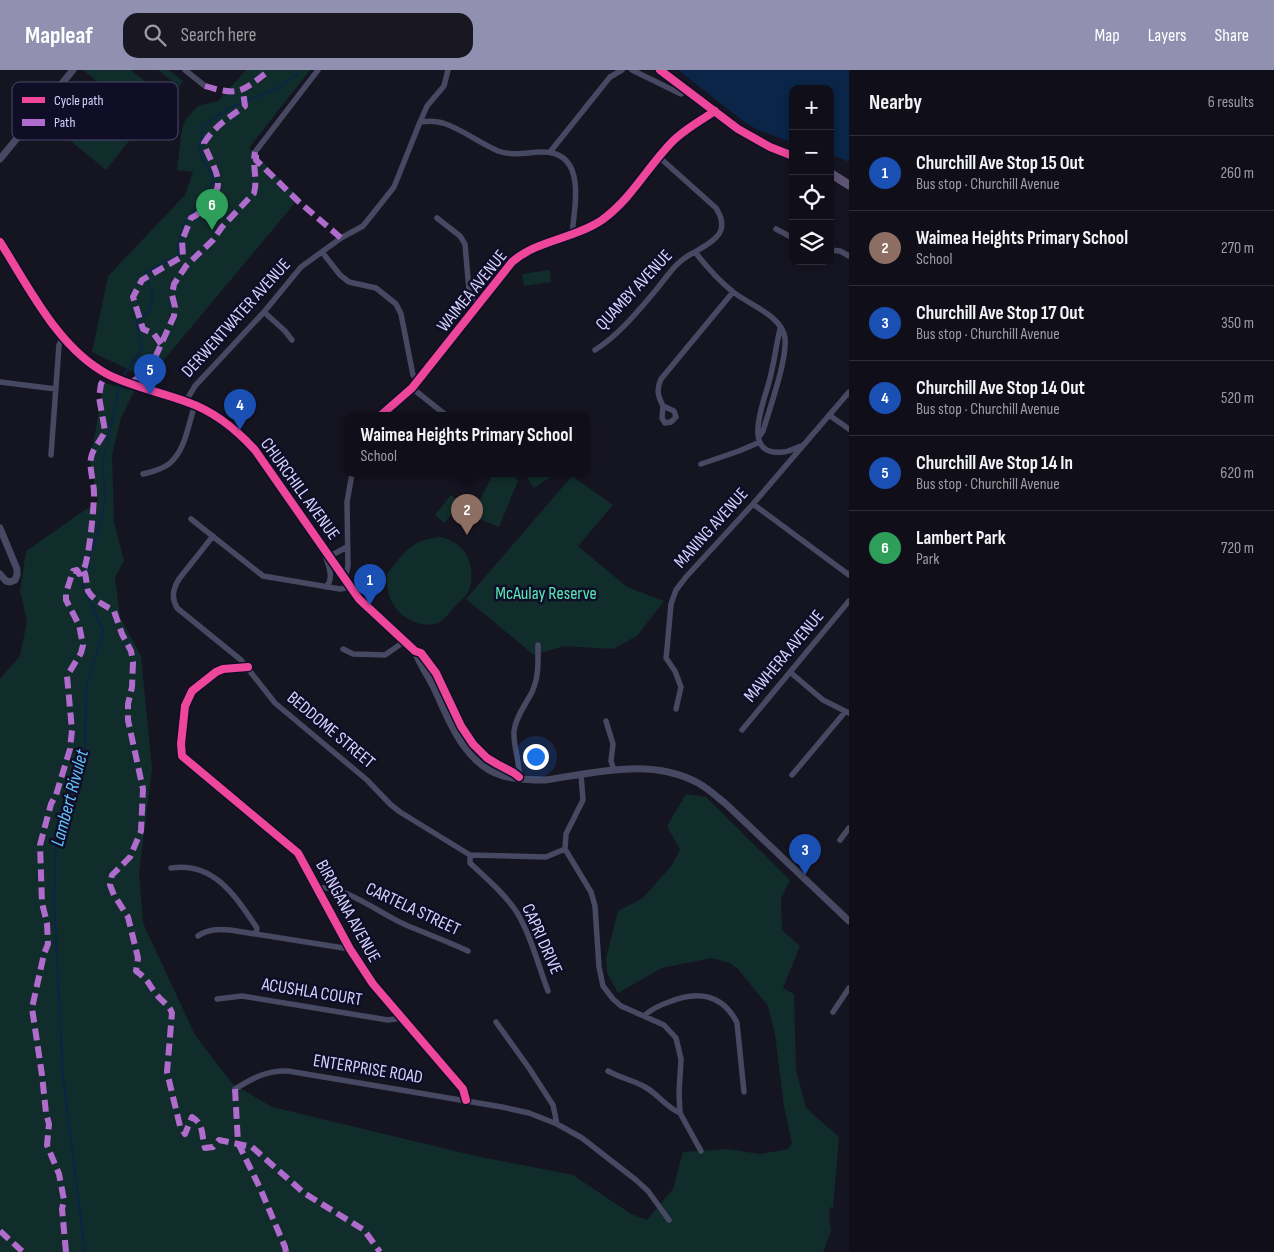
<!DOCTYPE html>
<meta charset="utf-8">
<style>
:root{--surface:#100f19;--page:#191822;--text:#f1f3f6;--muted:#9c9ca2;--line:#302f38;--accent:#9190b1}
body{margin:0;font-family:"Sofia Sans Condensed",sans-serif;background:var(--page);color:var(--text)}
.controls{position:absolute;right:15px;top:15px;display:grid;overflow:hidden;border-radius:10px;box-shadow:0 2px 8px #0003}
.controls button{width:45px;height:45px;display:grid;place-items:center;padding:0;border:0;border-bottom:1px solid var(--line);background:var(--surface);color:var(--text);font:25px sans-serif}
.you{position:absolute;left:535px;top:686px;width:18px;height:18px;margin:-12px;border:4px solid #fff;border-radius:50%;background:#1a73e8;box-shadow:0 0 0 8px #1a73e833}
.badge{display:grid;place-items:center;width:32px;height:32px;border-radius:50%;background:var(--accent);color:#fff;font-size:16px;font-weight:700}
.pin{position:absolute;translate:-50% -41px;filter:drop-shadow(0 1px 2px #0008)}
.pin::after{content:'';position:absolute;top:26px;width:18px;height:15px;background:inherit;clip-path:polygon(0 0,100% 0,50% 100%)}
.popup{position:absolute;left:344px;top:342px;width:245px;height:65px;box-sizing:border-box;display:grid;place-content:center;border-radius:10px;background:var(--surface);filter:drop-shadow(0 1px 4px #0005);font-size:16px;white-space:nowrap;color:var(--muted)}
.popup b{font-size:19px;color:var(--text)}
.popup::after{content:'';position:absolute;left:50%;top:100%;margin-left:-10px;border:10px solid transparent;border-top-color:var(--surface)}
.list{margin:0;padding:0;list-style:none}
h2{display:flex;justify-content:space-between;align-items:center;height:65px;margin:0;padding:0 20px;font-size:21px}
h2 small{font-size:16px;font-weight:400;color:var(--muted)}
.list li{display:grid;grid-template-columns:32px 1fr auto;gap:15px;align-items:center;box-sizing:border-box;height:75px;padding:0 20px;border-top:1px solid var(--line)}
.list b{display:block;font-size:19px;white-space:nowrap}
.list p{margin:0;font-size:16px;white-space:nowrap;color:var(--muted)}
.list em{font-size:16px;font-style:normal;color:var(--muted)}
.icon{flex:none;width:28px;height:28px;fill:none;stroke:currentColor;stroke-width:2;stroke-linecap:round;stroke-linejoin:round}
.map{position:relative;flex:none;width:849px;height:1182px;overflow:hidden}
header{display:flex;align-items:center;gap:30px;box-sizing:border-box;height:70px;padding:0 25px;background:var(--accent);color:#fff}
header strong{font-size:24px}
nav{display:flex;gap:28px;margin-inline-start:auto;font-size:18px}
.search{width:350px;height:45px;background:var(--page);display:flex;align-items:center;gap:12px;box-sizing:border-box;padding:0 18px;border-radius:15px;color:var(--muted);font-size:19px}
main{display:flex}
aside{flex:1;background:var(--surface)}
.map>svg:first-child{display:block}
.green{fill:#112d2b}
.water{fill:#0a2547}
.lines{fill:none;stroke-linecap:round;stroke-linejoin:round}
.stream{stroke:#0a2547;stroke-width:2}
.minor{stroke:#474962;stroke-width:5.5}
.tertiary{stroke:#474962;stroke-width:7}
.primary{stroke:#5c5473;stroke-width:9}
.quiet{stroke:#b06ccc;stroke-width:6;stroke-dasharray:12 6;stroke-linecap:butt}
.cycleway-casing{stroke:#100e27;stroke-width:11}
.cycleway{stroke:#ed469a;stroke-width:8}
.labels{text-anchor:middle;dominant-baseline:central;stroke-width:5;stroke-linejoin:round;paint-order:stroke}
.street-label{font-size:18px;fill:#d4d3ff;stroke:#100e27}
.park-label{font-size:18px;fill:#57e7b6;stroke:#100e27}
.water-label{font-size:19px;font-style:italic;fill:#61c5ff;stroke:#100e27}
.key{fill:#100e27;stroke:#4b4968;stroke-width:1}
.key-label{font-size:14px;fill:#d4d3ff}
</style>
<header>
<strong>Mapleaf</strong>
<div class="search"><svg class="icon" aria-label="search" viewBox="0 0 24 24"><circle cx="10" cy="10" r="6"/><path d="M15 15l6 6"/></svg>Search here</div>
<nav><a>Map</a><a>Layers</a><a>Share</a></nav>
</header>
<main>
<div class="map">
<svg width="849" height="1182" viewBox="0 0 849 1182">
<rect width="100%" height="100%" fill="#151421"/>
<!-- green -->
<path class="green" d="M83 0H131L167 29 147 52Z
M158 0H169L183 11 179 17Z
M246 0H310L249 78 299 128 148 309 92 282 108 206 185 125 193 102 177 100 182 59 186 49 198 36 218 31Z
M77 12 136 62 106 100 45 50Z
M550 200 551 212 524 216 522 204Z
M104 313 134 321 121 348 112 385 114 452 124 491 115 507 120 547 141 586 152 699 139 803 143 853 195 965 224 1003 233 1014 272 1037 476 1086 573 1105 631 1144 647 1150 673 1119 683 1082 727 1079 760 1084 788 1079 792 1073 784 1036 775 965 768 936 738 899 730 893 711 888 662 898 618 923 607 902 606 888 618 841 643 828 672 795 680 780 667 756 686 724 706 727 790 810 781 829 782 860 800 876 783 918 794 924 796 1000 806 1038 839 1067 833 1138 830 1137 829 1146 831 1161 823 1182H0V609L20 586 27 551 20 521 26 481 98 431 90 391Z
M493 404H513L518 411 499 457 474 447 481 428Z
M533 404H555L534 418 527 408Z
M572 406 613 435 578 476 627 517 664 531 637 566 613 579 564 576 534 585 466 529Z
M451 425 461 433 444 453 435 445Z
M442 467C450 470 459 474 464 481 472 491 474 511 468 522 466 527 459 532 455 536 450 542 443 552 435 554 423 557 409 551 400 543 389 532 386 519 387 504 405 482 411 469 442 467Z"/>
<!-- water -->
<path class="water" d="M678 0H849V92L830 84V19H793V73L756 59 743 51Z"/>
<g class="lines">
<!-- stream -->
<path class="stream" d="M121 309 142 278 136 252 149 241 153 225 145 203 178 186 179 172 185 153 203 129 214 109 199 82 203 56 229 38 276 19 296 5 297 0
M85 1182 63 1008 54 830 56 774 85 679 86 617 103 561 83 515 87 503 90 484 98 463 105 431 103 393 120 313"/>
<!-- minor -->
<path class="minor" d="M185 0 205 16
M632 0 681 24 687 20
M420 52C427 51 436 51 443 53 462 59 479 73 498 81 512 86 525 83 540 82 587 80 575 133 572 164
M255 82 318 0
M550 82 610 7 622 0
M659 87 716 138C731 162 715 170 695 182 706 196 718 210 732 221 747 234 782 245 785 268 787 291 770 337 763 361L759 367
M437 148 460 166 465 174 469 220 471 224 480 235
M776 159 793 168
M830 180 840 181 849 186
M322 182 340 205 349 212 376 218 396 234 401 244 413 305 418 310
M264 242 285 261 292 270
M780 259C776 276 774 294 769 312 764 332 740 387 783 382 788 382 795 378 801 376
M595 280C619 265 638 241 656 220 669 204 676 191 695 182
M0 312 56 319
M412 318 447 346
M186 331 195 316 264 242 301 197 341 168 363 156 375 141 394 117 420 52 427 36 444 16 448 0
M663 336 662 348 665 353 671 352 676 347 674 341 663 336C658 326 656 320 661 309L733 222
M829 345 849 359
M380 346 412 318 512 192C537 170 574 169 602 150 632 128 646 99 671 73 683 60 700 51 715 41
M51 385 59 275 63 266
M701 394 739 381 760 372
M143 404C152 402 162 399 169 394 186 380 188 354 195 335
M753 434 849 505
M191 449 263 506 340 519 351 517
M213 466 179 509C173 519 171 527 177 538L241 590 275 633 367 710 390 734 400 742 470 785 546 787 565 779
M324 479C326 493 336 506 326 517
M330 486 347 477
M345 508 348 496 347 432 352 404
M343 579 353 584 385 585 405 571
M248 597 223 599 216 602 192 621 185 636 181 674 182 686 298 783 350 879 373 914 463 1019 466 1030
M790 602 823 630 849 643
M676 639 681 617 675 601 666 588 667 579 671 534 676 520 686 507 753 434 849 322
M606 651 613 674 611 691 614 700
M742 660 849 531
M581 705 583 730 566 764 565 779 591 822 595 836 599 897 603 916 613 929 621 936 664 955 676 968 681 989 679 1023 680 1043 701 1081
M792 705 845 642
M519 707C520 691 513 677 514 661 516 646 526 634 532 622 539 607 538 591 538 575
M840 770 849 758
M470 785V793C486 808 504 823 516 841 531 865 538 895 548 921
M171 798C214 791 236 827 257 858L256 864
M318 818C343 814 382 845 406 855 427 864 447 871 468 881
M198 866C208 859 218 859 230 860L350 879
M217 929 242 926 388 950 402 948
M833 942 849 918
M645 945C653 938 660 935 669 932 697 920 723 924 737 953L744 1022
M496 952 529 998 553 1035 557 1054
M608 1001C620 1008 633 1010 645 1017 658 1024 666 1037 680 1043
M235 1019C253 1008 267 1000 288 1001L502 1037 529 1043 557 1054 582 1068 636 1110 648 1121 669 1150"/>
<!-- tertiary -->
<path class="tertiary" d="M0 89 73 0
M0 172C29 217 58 278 107 304 132 317 161 322 187 332 213 341 236 359 255 380L359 529 415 581 421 583 436 603 461 656 473 674 487 688 497 694 514 703 519 707
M0 458 17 499V505L15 510 10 512 6 511 0 504
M415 581C420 596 430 608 436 622 450 654 466 695 503 706 515 709 533 710 545 710 596 703 651 687 698 713 709 719 717 727 726 734L849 851"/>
<!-- primary -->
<path class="primary" d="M660 0 738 59 770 77 793 86
M830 103 849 115"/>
<!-- quiet -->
<path class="quiet" d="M205 16C241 27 242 21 270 0
M256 85V90L298 131 341 168
M161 274 154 264 143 259 133 227 142 210 183 186 182 171 191 148C202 143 200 140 207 131 210 128 215 123 217 119 222 105 207 86 204 73 214 57 229 47 245 36L243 21
M131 313 148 300 153 292 174 246 175 237 172 225 174 214 186 196 213 170 222 157 254 123C258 109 252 96 255 82
M84 501C87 507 86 515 88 521 93 530 106 536 114 541L122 564 131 581 133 592 132 617 128 634V650L143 719 141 761 130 787 112 805 110 815 114 825 128 847 138 888 136 901C149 910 148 914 157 925 162 932 169 934 172 943L167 1002 180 1056 185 1064 192 1047C205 1055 201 1066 205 1078L213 1077 219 1070 252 1077 304 1123 364 1160 380 1182
M235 1019 238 1073 260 1118 285 1177 286 1182
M0 1161 23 1182
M66 1182 62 1139 64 1130 59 1104 47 1075 49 1054 46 1043 42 1005 32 938 44 884 48 874 47 853 42 833 40 775 51 734 56 725 70 679 72 660 67 606 81 583 83 575 79 555 66 530V523L73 501 77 500 79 504 82 503C89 494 94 437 94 423 94 412 89 399 91 388 93 377 101 371 105 361L99 327 101 314 107 304"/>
<!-- cycleway casing -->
<g class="cycleway-casing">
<path id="cycleway" d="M660 0 738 59 770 77 793 86
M0 172C29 217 58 278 107 304 132 317 161 322 187 332 213 341 236 359 255 380L359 529 415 581 421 583 436 603 461 656 473 674 487 688 497 694 514 703 519 707
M380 346 412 318 512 192C537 170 574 169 602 150 632 128 646 99 671 73 683 60 700 51 715 41
M248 597 223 599 216 602 192 621 185 636 181 674 182 686 298 783 350 879 373 914 463 1019 466 1030"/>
</g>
<!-- cycleway -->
<use href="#cycleway" class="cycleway"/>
</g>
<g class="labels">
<!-- street labels -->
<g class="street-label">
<text transform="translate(634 220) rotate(-47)">QUAMBY AVENUE</text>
<text transform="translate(472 221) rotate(-51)">WAIMEA AVENUE</text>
<text transform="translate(236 248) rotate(-48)">DERWENTWATER AVENUE</text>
<text transform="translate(300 419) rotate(54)">CHURCHILL AVENUE</text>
<text transform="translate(711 458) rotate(-48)">MANING AVENUE</text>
<text transform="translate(784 586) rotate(-50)">MAWHERA AVENUE</text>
<text transform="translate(331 660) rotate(40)">BEDDOME STREET</text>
<text transform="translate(413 839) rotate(25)">CARTELA STREET</text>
<text transform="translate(348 841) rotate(61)">BIRNGANA AVENUE</text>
<text transform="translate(542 869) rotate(66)">CAPRI DRIVE</text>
<text transform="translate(312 922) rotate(9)">ACUSHLA COURT</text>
<text transform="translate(368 999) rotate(9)">ENTERPRISE ROAD</text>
</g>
<!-- park labels -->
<g class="park-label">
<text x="546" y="523">McAulay Reserve</text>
</g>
<!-- water labels -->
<g class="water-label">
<text transform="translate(70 728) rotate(-75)">Lambert Rivulet</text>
</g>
</g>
<!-- legend -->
<rect x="12" y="12" width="166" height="58" rx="8" class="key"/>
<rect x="22" y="27" width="23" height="6" fill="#ed469a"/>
<rect x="22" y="49" width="23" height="7" fill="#b06ccc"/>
<g class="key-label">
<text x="54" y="35">Cycle path</text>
<text x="54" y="57">Path</text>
</g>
</svg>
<div class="controls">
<button>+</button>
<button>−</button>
<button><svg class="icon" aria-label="locate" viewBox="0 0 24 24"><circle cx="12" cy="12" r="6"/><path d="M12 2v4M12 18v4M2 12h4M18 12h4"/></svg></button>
<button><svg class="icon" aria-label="layers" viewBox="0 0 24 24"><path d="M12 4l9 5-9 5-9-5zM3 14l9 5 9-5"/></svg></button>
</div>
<div class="you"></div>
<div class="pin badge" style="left:370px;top:535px;background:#1a4fb4">1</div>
<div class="pin badge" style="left:467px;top:465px;background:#8d6e63">2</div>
<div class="popup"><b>Waimea Heights Primary School</b>School</div>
<div class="pin badge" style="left:805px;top:805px;background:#1a4fb4">3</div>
<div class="pin badge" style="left:240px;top:360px;background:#1a4fb4">4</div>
<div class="pin badge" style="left:150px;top:325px;background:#1a4fb4">5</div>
<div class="pin badge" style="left:212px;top:160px;background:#2e9e5b">6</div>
</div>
<aside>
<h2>Nearby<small>6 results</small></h2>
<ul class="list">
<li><span class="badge" style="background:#1a4fb4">1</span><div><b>Churchill Ave Stop 15 Out</b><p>Bus stop · Churchill Avenue</p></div><em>260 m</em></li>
<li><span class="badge" style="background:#8d6e63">2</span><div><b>Waimea Heights Primary School</b><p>School</p></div><em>270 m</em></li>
<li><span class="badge" style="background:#1a4fb4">3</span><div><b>Churchill Ave Stop 17 Out</b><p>Bus stop · Churchill Avenue</p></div><em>350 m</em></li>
<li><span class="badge" style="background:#1a4fb4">4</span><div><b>Churchill Ave Stop 14 Out</b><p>Bus stop · Churchill Avenue</p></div><em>520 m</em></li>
<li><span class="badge" style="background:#1a4fb4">5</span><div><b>Churchill Ave Stop 14 In</b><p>Bus stop · Churchill Avenue</p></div><em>620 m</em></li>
<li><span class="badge" style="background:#2e9e5b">6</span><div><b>Lambert Park</b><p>Park</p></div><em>720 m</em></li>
</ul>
</aside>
</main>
